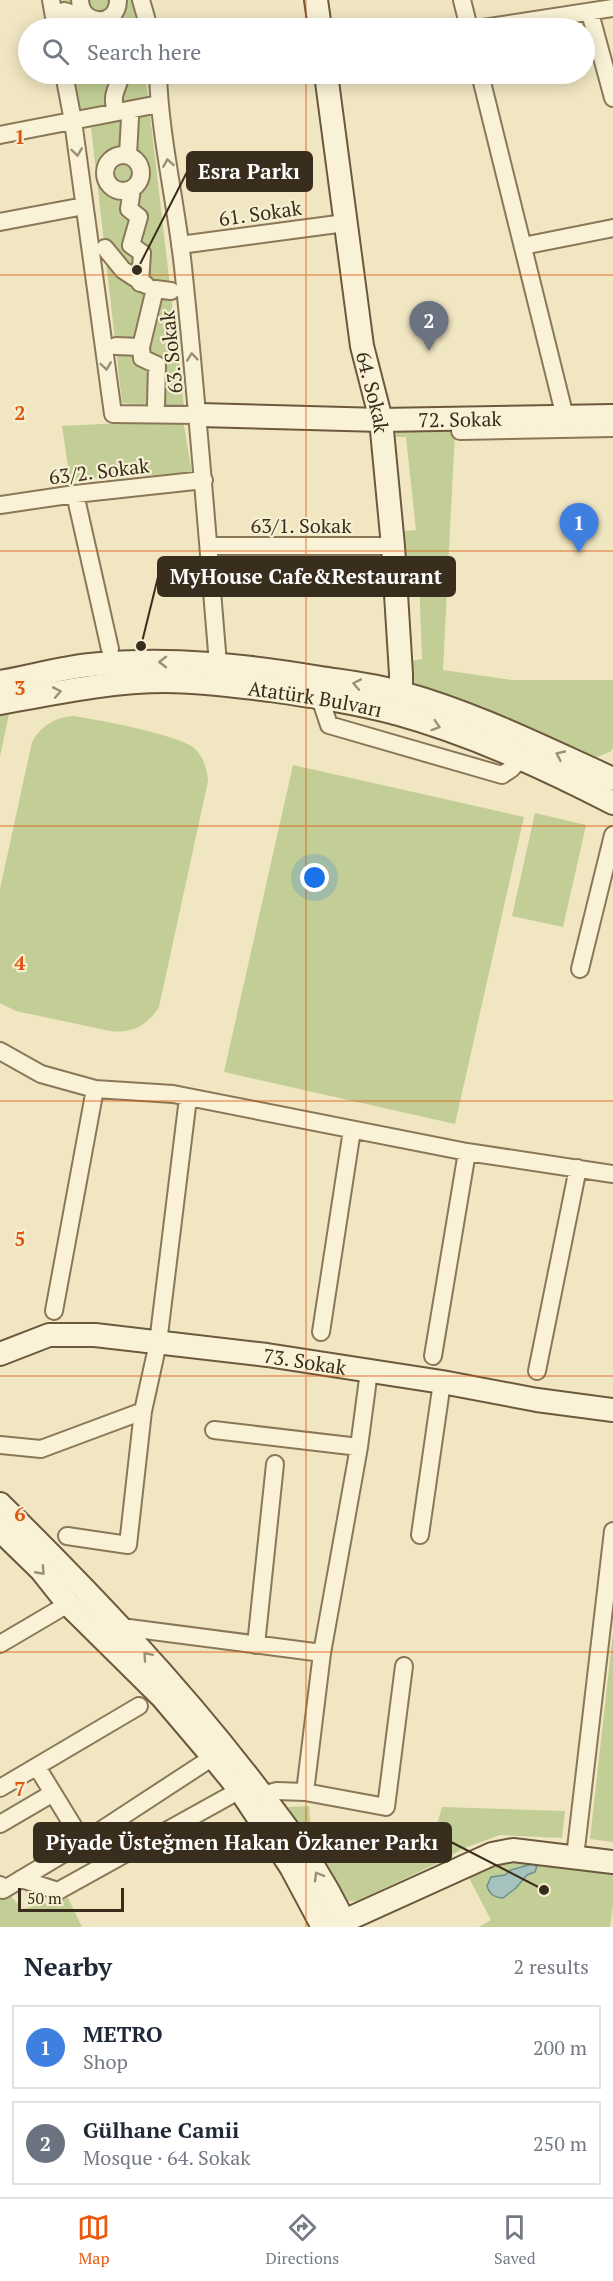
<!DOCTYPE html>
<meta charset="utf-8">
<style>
:root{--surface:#fff;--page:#f6f6f7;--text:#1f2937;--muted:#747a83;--line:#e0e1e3;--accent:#ea580c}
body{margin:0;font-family:"PT Serif",serif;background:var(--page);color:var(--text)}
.scale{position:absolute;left:18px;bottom:15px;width:106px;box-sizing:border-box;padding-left:6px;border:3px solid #392d1d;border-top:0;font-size:16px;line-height:21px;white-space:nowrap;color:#392d1d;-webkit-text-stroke:4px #f7efd2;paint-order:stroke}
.you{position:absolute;left:315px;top:878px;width:21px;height:21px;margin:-15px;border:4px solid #fff;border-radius:50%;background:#1a73e8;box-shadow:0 0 0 9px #1a73e833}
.badge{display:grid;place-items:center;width:39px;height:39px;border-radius:50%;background:var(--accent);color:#fff;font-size:20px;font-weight:700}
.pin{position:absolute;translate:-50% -50px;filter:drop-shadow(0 2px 3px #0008)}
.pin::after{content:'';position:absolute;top:32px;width:21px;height:18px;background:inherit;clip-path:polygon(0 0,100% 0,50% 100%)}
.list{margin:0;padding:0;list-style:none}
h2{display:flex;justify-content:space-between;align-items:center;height:78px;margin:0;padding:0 24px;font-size:26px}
h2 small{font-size:20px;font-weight:400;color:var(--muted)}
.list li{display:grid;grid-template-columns:39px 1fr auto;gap:18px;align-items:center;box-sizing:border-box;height:84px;margin:0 12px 12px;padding:0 12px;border:2px solid var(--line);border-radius:0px}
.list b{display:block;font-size:22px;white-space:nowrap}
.list p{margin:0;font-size:20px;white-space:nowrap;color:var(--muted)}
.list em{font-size:20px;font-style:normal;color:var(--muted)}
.icon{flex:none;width:33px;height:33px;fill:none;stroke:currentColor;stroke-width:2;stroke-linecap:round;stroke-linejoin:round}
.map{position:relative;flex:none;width:613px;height:1927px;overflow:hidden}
.search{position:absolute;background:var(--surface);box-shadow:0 3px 15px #0003;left:18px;right:18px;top:18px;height:66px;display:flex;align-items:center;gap:15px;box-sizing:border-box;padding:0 21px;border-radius:33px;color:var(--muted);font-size:22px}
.sheet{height:270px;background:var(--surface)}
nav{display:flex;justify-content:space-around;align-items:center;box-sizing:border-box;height:84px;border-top:2px solid var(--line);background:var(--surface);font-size:16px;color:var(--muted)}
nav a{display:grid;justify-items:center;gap:3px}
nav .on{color:var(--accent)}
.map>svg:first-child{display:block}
.green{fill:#c2ce96}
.water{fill:#a5c2bc;stroke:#6b918b;stroke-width:1.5}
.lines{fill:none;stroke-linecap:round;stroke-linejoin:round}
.street-casing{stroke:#8a7758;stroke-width:20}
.secondary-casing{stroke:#6c583c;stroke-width:26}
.street{stroke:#faf2d6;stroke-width:16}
.secondary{stroke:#faf2d6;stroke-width:22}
.oneway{stroke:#9a907a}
.grid{fill:none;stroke:#df570d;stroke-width:1.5;stroke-opacity:0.55}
.labels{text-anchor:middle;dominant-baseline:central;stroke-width:4.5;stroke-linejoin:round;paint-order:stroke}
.street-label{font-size:20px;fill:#392d1d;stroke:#f7efd2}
.grid-label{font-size:20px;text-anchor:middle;font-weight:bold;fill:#df570d;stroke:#f7efd2;stroke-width:4.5;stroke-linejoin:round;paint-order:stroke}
.leader{fill:none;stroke:#392d1d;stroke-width:2}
.callout-dot{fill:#392d1d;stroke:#f7efd2;stroke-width:2}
.callout{fill:#392d1d;stroke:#392d1d;stroke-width:2}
.callout-label{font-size:21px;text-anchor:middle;font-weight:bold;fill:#fff}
</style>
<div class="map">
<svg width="613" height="1927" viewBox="0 0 613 1927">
<rect width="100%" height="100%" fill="#f0e6c2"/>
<!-- green -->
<path class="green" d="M63 0H132L137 28H67Z
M74 74H144L149 100 81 113Z
M150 114 184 407 122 403 91 127Z
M183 420 192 473 70 480 62 426Z
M396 431H455L443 670 511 680H613V748L611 751 595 758 581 754 415 689 412 661 422 659 419 578H408L404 531 416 530 406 437H396Z
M11 704 0 757V707Z
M73 716C95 719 180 735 194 748 203 756 207 768 208 781L159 1007C148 1025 132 1034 110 1031L16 1011 0 1003V889L32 742C41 726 55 717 73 716Z
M293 765 524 817 455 1124 224 1072Z
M535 813 586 825 563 927 512 916Z
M613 1633V1842L590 1839Z
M309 1806 311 1832 320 1848 399 1862 430 1849 442 1807 565 1811 562 1838 500 1835 462 1849 442 1861 357 1901H341L288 1807Z
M515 1858 613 1870V1905L610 1927H479L491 1920 468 1876Z
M10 1895 22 1909 68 1898 82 1927H0V1899Z"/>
<!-- water -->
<path class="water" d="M532 1864 537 1866 535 1872 527 1875 516 1888 503 1898C494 1897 490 1895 487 1886L491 1877 505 1875 511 1870Z"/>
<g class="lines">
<!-- street casing -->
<g class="street-casing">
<path id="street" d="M51 0 56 28
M80 0C81 27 118 27 118 0
M141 0 149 28
M462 0 469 28
M64 11 90 19
M590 13 613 98
M483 28 613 8
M64 74 73 121 113 414 199 415
M158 74C160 138 176 202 183 267 197 399 207 532 218 664
M480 74 565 417
M115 107C111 94 119 86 121 74
M0 135 159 104
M105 173a18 18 0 1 1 36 0a18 18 0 1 1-36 0Z
M128 155 130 118
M132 189 129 209 139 217 131 245 142 253 140 283
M0 222 84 206
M180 245 345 223
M523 246 613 228
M105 248 123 270 146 285
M116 346 141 347 142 358 157 365 156 405
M141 347 155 289 171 291
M460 431 613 428
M75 494 110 649
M0 505 75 494 204 480
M209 546H393
M320 698 329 725 502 775 511 769 521 758
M580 969 613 835
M0 1051 41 1074 95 1089 173 1094 467 1152 613 1174
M54 1311 95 1089
M321 1332 352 1130
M433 1356 467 1152
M537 1371 578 1168
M214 1430 359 1447
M0 1445 41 1449 143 1411
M420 1535 442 1382
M67 1536 128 1545 143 1411 158 1343 188 1098
M123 1629 129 1628 322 1653 305 1792 386 1807 404 1666
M0 1644 68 1604
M256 1645 275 1464
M322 1653 359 1447 369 1371
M37 1767 83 1842
M0 1788 139 1706
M262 1795 277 1791 305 1792
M0 1824 53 1793
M575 1857 613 1531
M21 1879 58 1891 240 1790
M0 1885 3 1890 83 1842 213 1757"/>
</g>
<!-- secondary casing -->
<g class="secondary-casing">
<g id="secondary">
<path d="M316 0 320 28"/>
<path id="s1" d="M326 74 362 346 381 420 393 546 401 674V692L395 713"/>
<path id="s2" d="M199 415 381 420 613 416"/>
<path d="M0 682C30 677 60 668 90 665 168 657 244 665 321 678 348 682 376 685 402 693 475 713 544 748 613 779"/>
<path id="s3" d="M0 703C55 693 110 681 166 681 201 681 236 686 270 690 312 696 354 702 395 713 471 734 543 767 613 803"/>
<path id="s4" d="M0 1354 49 1335H95L267 1355 442 1382 537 1400 613 1410"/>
<path d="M0 1504C89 1592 175 1682 252 1782 287 1827 323 1874 346 1927"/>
<path d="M0 1530 41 1570 68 1604 162 1697 213 1757 240 1790 291 1867 323 1927"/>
<path d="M344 1921 492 1854 513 1850 613 1862"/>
</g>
</g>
<!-- street -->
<use href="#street" class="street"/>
<!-- secondary -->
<use href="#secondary" class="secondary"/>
</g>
<!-- one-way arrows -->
<defs><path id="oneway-chevron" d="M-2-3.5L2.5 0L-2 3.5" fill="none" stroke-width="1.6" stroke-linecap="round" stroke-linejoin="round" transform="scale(1.5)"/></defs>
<g class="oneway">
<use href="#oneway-chevron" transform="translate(77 152) rotate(82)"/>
<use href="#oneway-chevron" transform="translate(168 163) rotate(-99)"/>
<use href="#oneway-chevron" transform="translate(192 357) rotate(-96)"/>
<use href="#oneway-chevron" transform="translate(106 366) rotate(82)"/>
<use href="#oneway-chevron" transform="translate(163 662) rotate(-180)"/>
<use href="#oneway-chevron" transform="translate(357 684) rotate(-169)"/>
<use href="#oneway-chevron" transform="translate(57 692) rotate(-11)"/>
<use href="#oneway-chevron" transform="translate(436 726) rotate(18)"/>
<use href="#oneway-chevron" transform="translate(560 755) rotate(-155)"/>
<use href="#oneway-chevron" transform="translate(41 1571) rotate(48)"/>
<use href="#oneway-chevron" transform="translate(147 1656) rotate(-131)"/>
<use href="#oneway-chevron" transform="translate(318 1876) rotate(-120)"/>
</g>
<!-- grid -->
<path class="grid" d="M306 0V28M306 74V1927M0 275H613M0 551H613M0 826H613M0 1101H613M0 1376H613M0 1652H613"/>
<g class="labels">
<!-- street labels -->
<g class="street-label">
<text transform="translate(260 213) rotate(-8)">61. Sokak</text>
<text transform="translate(171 352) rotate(-96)">63. Sokak</text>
<text stroke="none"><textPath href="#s1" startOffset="322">64. Sokak</textPath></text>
<text stroke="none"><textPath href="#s2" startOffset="261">72. Sokak</textPath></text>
<text transform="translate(99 471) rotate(-7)">63/2. Sokak</text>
<text x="301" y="525">63/1. Sokak</text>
<text stroke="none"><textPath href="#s3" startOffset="318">Atatürk Bulvarı</textPath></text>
<text stroke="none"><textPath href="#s4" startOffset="310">73. Sokak</textPath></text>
</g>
</g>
<g class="grid-label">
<text x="20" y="144">1</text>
<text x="20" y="420">2</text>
<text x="20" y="695">3</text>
<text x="20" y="970">4</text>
<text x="20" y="1246">5</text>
<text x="20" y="1521">6</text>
<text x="20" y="1796">7</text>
</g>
<!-- callouts -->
<path class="leader" d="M137 270L187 172M141 646L158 577M544 1890L451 1842"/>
<g class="callout-dot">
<circle cx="137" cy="270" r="6"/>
<circle cx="141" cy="646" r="6"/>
<circle cx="544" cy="1890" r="6"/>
</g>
<g class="callout">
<rect x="187" y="152" width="125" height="39" rx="6"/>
<rect x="158" y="557" width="297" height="39" rx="6"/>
<rect x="34" y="1823" width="417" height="39" rx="6"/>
</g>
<g class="callout-label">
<text x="249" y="179">Esra Parkı</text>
<text x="306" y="584">MyHouse Cafe&amp;Restaurant</text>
<text x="242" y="1850">Piyade Üsteğmen Hakan Özkaner Parkı</text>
</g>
</svg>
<div class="scale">50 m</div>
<div class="you"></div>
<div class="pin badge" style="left:579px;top:553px;background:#3f7fe0">1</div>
<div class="pin badge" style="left:429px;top:351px;background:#6b7280">2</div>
<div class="search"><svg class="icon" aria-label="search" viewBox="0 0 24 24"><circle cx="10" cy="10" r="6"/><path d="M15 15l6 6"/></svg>Search here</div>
</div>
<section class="sheet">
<h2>Nearby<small>2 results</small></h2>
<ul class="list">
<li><span class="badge" style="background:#3f7fe0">1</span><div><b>METRO</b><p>Shop</p></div><em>200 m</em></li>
<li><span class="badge" style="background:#6b7280">2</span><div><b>Gülhane Camii</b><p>Mosque · 64. Sokak</p></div><em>250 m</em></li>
</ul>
</section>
<nav>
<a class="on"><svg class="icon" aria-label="map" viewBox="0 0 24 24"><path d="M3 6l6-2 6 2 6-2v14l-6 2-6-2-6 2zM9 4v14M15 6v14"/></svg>Map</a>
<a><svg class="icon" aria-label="directions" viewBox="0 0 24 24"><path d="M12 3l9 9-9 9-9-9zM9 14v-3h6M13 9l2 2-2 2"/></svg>Directions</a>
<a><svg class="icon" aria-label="saved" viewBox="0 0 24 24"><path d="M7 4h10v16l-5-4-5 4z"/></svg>Saved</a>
</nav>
